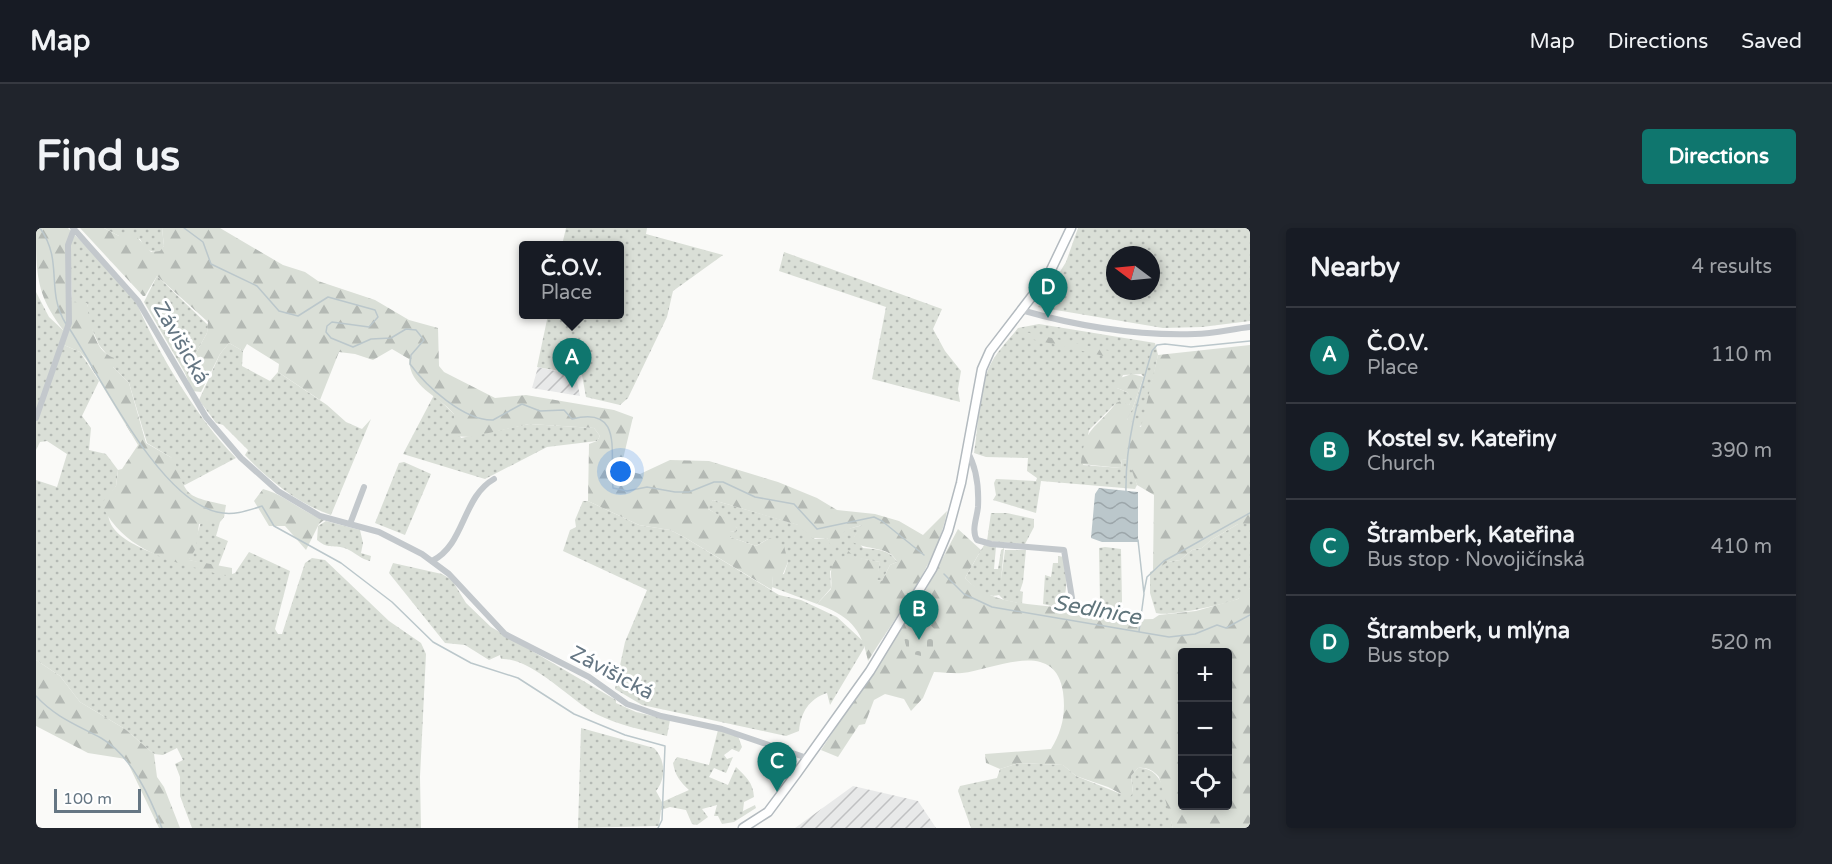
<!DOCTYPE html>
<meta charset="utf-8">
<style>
:root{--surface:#171b24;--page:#20242c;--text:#f1f3f6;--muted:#9ea1a6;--line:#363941;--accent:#0f766e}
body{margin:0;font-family:"Varela Round",sans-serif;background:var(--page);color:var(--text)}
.controls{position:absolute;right:18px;bottom:18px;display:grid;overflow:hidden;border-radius:6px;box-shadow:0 3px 9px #0003}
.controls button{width:54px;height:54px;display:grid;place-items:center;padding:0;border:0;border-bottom:2px solid var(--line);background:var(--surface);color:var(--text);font:30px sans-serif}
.compass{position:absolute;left:1070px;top:18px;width:54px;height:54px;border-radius:50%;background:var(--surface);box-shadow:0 3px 9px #0003;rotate:286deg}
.scale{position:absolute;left:18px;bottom:15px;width:87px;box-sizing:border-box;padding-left:6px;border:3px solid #657683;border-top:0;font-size:16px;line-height:21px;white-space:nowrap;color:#657683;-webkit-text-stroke:4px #fff;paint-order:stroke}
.you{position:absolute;left:585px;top:244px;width:21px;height:21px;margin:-15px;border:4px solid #fff;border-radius:50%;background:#1a73e8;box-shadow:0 0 0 9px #1a73e833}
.badge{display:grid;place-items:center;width:39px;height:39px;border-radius:50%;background:var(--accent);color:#fff;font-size:20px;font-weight:700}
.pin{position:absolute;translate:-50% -50px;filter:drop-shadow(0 2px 3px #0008)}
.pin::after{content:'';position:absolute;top:32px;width:21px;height:18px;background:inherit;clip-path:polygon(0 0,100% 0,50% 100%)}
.popup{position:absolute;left:483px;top:13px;width:105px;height:78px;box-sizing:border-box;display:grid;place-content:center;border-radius:6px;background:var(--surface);filter:drop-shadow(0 2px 4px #0005);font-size:20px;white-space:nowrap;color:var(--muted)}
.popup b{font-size:22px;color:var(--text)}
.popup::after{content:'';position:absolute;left:50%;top:100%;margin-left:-12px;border:12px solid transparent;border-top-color:var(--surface)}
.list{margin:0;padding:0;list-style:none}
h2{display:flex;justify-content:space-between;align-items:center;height:78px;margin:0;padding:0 24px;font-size:26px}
h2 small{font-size:20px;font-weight:400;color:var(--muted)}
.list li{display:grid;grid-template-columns:39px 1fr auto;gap:18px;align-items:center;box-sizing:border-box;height:96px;padding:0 24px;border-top:2px solid var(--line)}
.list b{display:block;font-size:22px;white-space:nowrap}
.list p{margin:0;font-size:20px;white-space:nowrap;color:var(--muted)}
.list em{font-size:20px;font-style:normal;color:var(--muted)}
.icon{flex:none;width:33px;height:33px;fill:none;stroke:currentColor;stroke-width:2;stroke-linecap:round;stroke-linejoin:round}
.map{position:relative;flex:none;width:1214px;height:600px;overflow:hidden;border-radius:6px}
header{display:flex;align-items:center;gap:36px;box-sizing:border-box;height:84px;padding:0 30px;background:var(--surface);border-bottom:2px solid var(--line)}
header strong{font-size:28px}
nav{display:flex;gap:33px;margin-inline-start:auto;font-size:21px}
.intro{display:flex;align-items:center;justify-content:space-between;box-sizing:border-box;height:144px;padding:0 36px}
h1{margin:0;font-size:42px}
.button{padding:15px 27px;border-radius:6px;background:var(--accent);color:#fff;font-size:21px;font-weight:700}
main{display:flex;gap:36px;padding:0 36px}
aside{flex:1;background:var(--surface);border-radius:6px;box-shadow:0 3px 9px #0003}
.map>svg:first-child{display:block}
.industrial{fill:url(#industrial-furrows)}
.grass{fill:url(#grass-dots);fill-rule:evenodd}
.forest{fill:url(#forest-firs);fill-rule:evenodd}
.cemetery{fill:url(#cemetery-stones)}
.water{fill:url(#water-waves)}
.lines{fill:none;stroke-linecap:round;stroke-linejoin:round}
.stream{stroke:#bbc7cb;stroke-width:1.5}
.secondary-casing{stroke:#b3babf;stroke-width:11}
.street{stroke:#c3c8cc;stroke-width:6}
.secondary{stroke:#fff;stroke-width:8}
.labels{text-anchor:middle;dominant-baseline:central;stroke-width:6;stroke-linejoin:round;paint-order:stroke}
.street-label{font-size:21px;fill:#657683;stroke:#fff}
.water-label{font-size:22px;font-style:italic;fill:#60757c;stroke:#fff}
</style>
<header>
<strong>Map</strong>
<nav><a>Map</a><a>Directions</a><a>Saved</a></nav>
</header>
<div class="intro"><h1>Find us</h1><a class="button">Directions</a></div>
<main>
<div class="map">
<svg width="1214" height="600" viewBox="0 0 1214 600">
<defs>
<pattern id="industrial-furrows" width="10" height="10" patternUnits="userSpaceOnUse" patternTransform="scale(1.5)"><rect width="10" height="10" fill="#e8e9e9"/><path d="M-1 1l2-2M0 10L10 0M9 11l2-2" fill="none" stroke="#c0c1c2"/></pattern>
<pattern id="grass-dots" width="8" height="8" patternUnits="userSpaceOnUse" patternTransform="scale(1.5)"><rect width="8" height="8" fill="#dadfd7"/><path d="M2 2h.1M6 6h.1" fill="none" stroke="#b4b9b4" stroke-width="1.8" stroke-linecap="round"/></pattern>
<pattern id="forest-firs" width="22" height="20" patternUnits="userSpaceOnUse" patternTransform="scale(1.5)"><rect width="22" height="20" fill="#dadfd7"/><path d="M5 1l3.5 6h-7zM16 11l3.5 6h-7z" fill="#b4b9b4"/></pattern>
<pattern id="cemetery-stones" width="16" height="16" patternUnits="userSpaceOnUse" patternTransform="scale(1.5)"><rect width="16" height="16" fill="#dadfd7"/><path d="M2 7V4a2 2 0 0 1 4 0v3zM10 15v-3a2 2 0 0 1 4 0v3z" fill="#b4b9b4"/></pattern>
<pattern id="water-waves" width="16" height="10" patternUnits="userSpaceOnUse" patternTransform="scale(1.5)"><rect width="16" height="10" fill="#bbc7cb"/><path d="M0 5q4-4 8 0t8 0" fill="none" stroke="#9ca6aa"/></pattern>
</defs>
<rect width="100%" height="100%" fill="#fafaf8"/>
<!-- industrial -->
<path class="industrial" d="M502 139 540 148 544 168 496 160Z
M817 558 882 573 900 600H759Z"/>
<!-- grass -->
<path class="grass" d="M68 0H126L128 18 124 24C112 24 109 21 104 11L83 8Z
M530 0H611L610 6 687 27 637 63 631 89 592 170 584 177 550 169 546 147 501 139 512 87 584 86V18L526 17Z
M1042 0H1214V93L1166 99 1127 100 1002 79 1030 34ZM1079 27H1115V63H1079Z
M36 4C50 19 94 61 101 76 122 125 161 190 200 230L147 258 136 230 111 215 93 155 77 139 73 129 63 117 55 99 51 75H36L34 11Z
M748 24 906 81 897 101 909 123 925 143 922 161 924 174 836 151 850 79 743 43Z
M121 48 172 97 171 105 149 145 108 74Z
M0 64 13 89 28 103 0 185Z
M1003 96 1119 115 1122 127 1107 197 1100 199 1091 191C1100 177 1102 161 1108 149L1105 146 1087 147 1081 160 1091 164 1097 171 1093 177 1080 175 1053 202 1047 237 1085 240 1086 231 1093 232 1101 257 1099 261 1005 253 1000 285 957 272 960 267 958 255 960 251 1000 253 1001 250 991 243 992 230 950 229 938 225C943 197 941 168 952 142 958 126 972 113 982 100Z
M193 115 207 123 206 138 234 153 242 144 291 177 310 194 326 201 335 191 295 287C264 277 231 251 209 227L212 222 187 197 180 195 163 172 184 126Z
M28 117 44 124 63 153 46 188 55 200 53 222 70 226 82 242 80 258 72 270C72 277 71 287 74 294 85 323 163 339 191 348L199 345 213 324 254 343 239 401 242 406H246L269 335 276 330 289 332 353 393 385 415 390 426 384 549 385 600H156L144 568V549L139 536 147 532 141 520 127 527 118 526 89 501 44 474 24 448 0 432V252L21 259 31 226 11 213 4 214 0 222V193Z
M398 167 418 186V195L425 210 493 196 558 200 564 208 561 213 511 219 449 251 367 226Z
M368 234 395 246 369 307 339 295 363 235Z
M677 272 763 297 779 311 791 310 795 316 808 302 827 297 818 309 827 320C840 321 855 322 861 334L854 337 846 353 840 352 844 334 810 328 794 343 795 360 781 376 736 359 737 348 748 346 752 334 737 313 732 311 720 318 694 309V304L701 303V300L671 280Z
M547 273H552L603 297 634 302 648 309 743 367 765 372 801 389 828 414V420L794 477 791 465C773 471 765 484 763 503L750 508 606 477 579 461 589 414 611 362 527 323 534 302 540 299 539 292Z
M955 285H971L998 291V299L989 316 951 313Z
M290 293 324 302 327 315 325 325 335 328 334 333C325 331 321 326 313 322 300 315 294 323 281 312L282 298Z
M165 294H184L180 308 192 313 182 339 153 332Z
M1202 296H1214V360C1211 364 1209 368 1204 370 1192 376 1132 389 1120 385L1114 365V344L1132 334 1144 332 1156 322 1166 320 1175 312Z
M948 317 960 319 958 341H962L965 322 968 320 965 352 969 322H990L987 354 984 363 987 364 986 376 968 372 963 367C949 371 938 359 929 350Z
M1069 319 1085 321 1086 374 1076 382H1066L1064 376 1063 320Z
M1022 328 1029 329C1031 348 1032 362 1025 380L1007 376 1009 347 1015 349 1017 335H1022Z
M357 335 406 346 416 352 430 375 455 399 580 472V475L600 484 634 492 631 508C607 502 582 497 560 486 534 472 495 429 465 431L464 427 453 432 429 417 409 415 353 345Z
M545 500 618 520C630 532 630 551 620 563L626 574 653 562C644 554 639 547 637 535L641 529 673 537 682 502 702 508 706 519 703 524 696 521 688 527 691 531 697 529 690 545 678 540 673 549 692 557 700 539C710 549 717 554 718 569L708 574 707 583 719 577 720 580 698 594 686 596 682 588H678L681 577 666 581 672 589 661 597 656 596 650 582 634 579 625 582 623 598 542 600Z
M983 535 1027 537 1040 548 1085 566 1097 565 1095 548 1102 540C1130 538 1132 579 1137 600H935L922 563 924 558 961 550 964 541Z"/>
<!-- forest -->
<path class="forest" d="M0 0H32L36 4 34 11 36 41 33 48 36 74 51 75C56 94 56 122 78 130L77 139 93 155 110 215 138 231C151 270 150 268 190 277L188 289 184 294 163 296 160 320 153 332 196 340V348C186 349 174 343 164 341 122 330 85 317 65 276L80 258 82 242 86 241 102 217 50 131 44 124 28 117V103C0 67 0 47 0 0Z
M44 0H68L83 8 98 6 115 24 124 23 128 18 126 0H184L247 37 269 44 282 53 339 72 373 92 402 100 403 138 408 144 459 170 490 167 578 182 597 189 587 231 592 243 604 246 634 232 673 233 742 254 781 270 801 282 839 286 863 293 887 307 911 283C903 333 858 391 832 433 826 400 812 387 781 376L795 361C797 347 791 344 801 330L810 328 812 323 819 329 844 334 841 352 846 353 854 337 861 334C854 317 829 323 815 313L826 297C812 301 806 302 802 315L795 318 791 310H776L762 297 677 272 672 281 696 294 701 300V303L694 304V309L720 318 734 310 748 318 752 334 746 348H737L736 362 648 309 634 302 603 297 552 273 553 216 561 213 564 208 558 200 493 196 435 209 416 208 413 199 418 195V186C401 166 374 160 373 131L356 121 337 132 319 126 303 124 284 172 242 144 243 136 211 116 207 123 193 115 184 126 165 164 156 163 149 145 171 105 172 94 121 48 109 68H107Z
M989 104 1074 123 1072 129 987 109Z
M1214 117V296H1202L1175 312 1166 320 1156 322 1144 332 1132 334 1117 343 1118 267 1101 257 1092 232 1086 231 1085 240 1045 236C1048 199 1059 202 1080 175L1085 173 1093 177 1096 171 1091 164 1081 160V151L1096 146 1108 149C1102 161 1100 177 1091 191L1105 199 1122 127Z
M227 261C249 267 266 284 288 292L283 296 270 322 249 298H233L218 273Z
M922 301 945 322 929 350C955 377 992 375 1025 380L1026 377 1036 382 1088 392 1117 391 1123 387 1160 383 1202 371 1214 360V600H1137L1123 549C1117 542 1110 539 1102 540L1095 548 1097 565 1093 570 1072 559 1040 548 1027 537 983 535 964 541 950 535 949 526 1015 521C1026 503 1030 486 1027 464 1019 410 960 441 926 445 917 446 907 444 898 444L887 470 875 483 868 471 849 466 838 472 829 496 823 497 802 529 785 522 887 367ZM1146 424H1192V578H1146Z
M0 432 24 448 44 474 89 501 118 526 121 549 128 559 144 600H123L90 531 52 525 0 498Z"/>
<!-- cemetery -->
<path class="cemetery" d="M882 392 891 393 900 403 899 417 889 429 873 425C866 411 866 399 882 392Z"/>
<!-- water -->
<path class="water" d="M1063 260 1102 264V314H1066L1055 310 1059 266Z"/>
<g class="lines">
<!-- stream -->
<path class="stream" d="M4 0C28 34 9 62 30 96
M148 0 167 14 175 36 221 58 243 83 262 88 292 69 339 82 342 89 333 99 296 94 291 98 290 104 295 110 317 119 335 111 355 110 370 101 380 102 388 112 375 127 374 136C390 158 428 193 457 192L486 176 504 183 528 182 536 191C589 177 573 227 577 260L591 263 611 259 639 264H653L678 254H687L719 269 758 276 781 301 838 289 846 293 888 327
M33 100C65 149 122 270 181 284 197 288 211 283 226 278L238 298 305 335 356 374 397 414 435 435 482 450 538 486 589 507 629 518 626 592 622 600
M1090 264C1089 215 1102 170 1116 123L1121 117 1129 116 1155 119 1214 113
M1102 312 1108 366 1103 403
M908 346 928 366 956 379 1133 409 1159 406 1181 397 1190 400 1214 387
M1108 364 1111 349 1128 333 1214 285
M0 468C19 489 41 497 65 510 95 527 114 569 126 600"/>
<!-- secondary casing -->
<g class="secondary-casing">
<path id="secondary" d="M707 600 732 584 761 545 834 443 896 341 912 303 925 255 946 141 954 123 1013 46 1035 0"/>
</g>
<!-- street -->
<path class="street" d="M37 0 102 73 170 189 205 230 242 263 284 288 343 304 386 326 413 346 469 406 553 449 591 476 625 488 686 501 771 530
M985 82C1041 98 1101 108 1159 106 1177 106 1196 101 1214 99
M0 190 33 95 32 17 38 1
M931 223C941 240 943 259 942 279 941 290 935 302 941 312L955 316 1028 322 1037 376 1048 382H1084
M314 296 328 259
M396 333C429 317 426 269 458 251"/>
<!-- secondary -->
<use href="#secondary" class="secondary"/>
</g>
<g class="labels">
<!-- street labels -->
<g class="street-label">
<text transform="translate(145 115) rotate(60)">Závišická</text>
<text transform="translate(576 445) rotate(28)">Závišická</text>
</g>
<!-- water labels -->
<g class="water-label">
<text transform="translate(1061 382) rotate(10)">Sedlnice</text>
</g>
</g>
</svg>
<div class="controls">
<button>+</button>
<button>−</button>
<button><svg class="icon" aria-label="locate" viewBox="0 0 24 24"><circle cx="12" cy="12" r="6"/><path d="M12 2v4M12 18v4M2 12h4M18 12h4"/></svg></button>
</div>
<svg class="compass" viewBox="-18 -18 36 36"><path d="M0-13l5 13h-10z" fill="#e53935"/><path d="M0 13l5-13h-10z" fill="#9ea1a6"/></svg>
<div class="scale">100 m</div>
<div class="you"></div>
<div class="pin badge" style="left:536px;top:160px">A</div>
<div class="popup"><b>Č.O.V.</b>Place</div>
<div class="pin badge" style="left:883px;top:412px">B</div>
<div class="pin badge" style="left:741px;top:564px">C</div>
<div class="pin badge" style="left:1012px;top:90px">D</div>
</div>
<aside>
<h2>Nearby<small>4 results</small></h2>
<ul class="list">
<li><span class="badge">A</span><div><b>Č.O.V.</b><p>Place</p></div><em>110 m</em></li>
<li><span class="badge">B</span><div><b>Kostel sv. Kateřiny</b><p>Church</p></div><em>390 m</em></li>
<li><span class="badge">C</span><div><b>Štramberk, Kateřina</b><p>Bus stop · Novojičínská</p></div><em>410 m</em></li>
<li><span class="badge">D</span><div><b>Štramberk, u mlýna</b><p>Bus stop</p></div><em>520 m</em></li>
</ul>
</aside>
</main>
